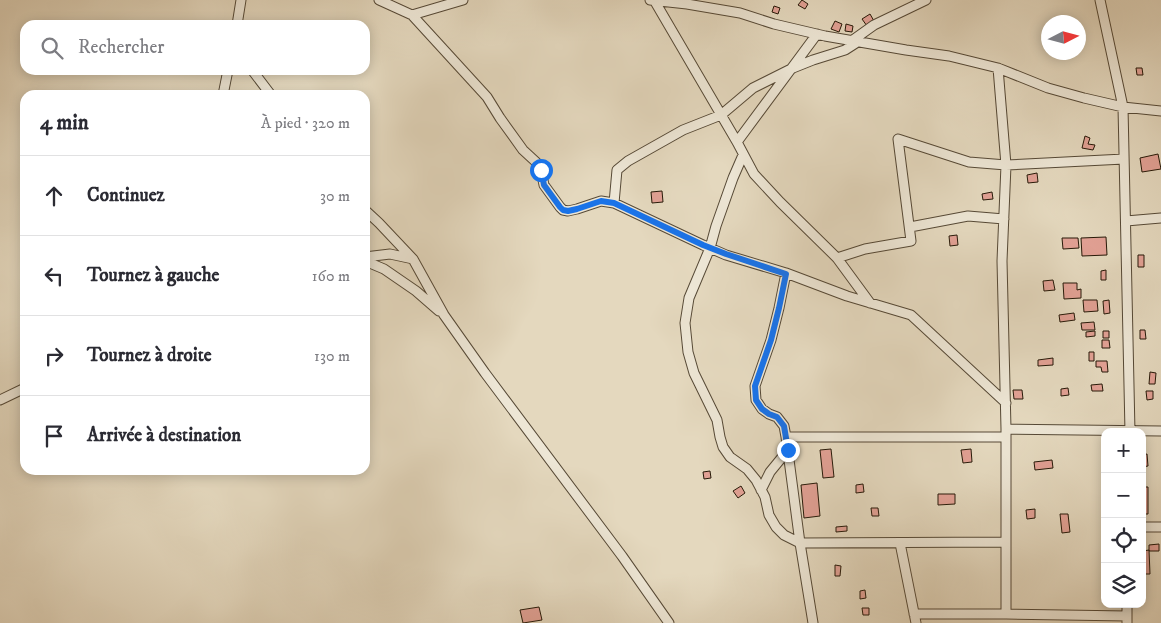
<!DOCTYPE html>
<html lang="fr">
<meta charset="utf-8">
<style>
:root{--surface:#fff;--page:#f2f2f3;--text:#2b2b33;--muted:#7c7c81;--line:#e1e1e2}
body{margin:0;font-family:"IM FELL DW Pica",serif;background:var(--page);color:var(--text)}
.controls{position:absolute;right:15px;bottom:15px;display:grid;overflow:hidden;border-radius:10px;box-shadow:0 2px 12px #0003}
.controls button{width:45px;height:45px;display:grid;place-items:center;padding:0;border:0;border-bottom:1px solid var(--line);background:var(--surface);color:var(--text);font:25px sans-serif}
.compass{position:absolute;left:1041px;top:15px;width:45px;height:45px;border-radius:50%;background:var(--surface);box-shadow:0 2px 12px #0003;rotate:84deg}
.stop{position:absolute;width:15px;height:15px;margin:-11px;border:4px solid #1a73e8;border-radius:50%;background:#fff}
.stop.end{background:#1a73e8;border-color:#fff;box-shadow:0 1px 5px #0008}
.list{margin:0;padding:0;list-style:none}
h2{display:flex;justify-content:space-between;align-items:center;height:65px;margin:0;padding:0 20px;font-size:21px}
h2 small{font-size:16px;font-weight:400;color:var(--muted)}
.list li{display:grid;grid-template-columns:32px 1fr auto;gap:15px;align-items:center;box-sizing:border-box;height:80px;padding:0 20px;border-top:1px solid var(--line)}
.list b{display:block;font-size:19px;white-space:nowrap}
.list em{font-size:16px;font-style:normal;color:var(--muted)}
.icon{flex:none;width:28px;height:28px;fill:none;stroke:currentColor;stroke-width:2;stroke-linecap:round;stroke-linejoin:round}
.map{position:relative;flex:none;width:1161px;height:623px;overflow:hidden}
.search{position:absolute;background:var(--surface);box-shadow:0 2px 12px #0003;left:20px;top:20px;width:350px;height:55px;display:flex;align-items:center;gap:12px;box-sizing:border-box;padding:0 18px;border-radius:15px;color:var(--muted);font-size:19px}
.panel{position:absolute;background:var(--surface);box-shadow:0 2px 12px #0003;left:20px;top:90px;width:350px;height:385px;border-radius:15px}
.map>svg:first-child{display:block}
.building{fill:#e2a195;stroke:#261908}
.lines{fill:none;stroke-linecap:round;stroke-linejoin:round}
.street-casing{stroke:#564936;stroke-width:11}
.street{stroke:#ede6d5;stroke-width:9}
.route{stroke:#1a73e8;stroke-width:6}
</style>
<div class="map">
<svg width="1161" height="623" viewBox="0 0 1161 623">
<rect width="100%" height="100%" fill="#e4d8be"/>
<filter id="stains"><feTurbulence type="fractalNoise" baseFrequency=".004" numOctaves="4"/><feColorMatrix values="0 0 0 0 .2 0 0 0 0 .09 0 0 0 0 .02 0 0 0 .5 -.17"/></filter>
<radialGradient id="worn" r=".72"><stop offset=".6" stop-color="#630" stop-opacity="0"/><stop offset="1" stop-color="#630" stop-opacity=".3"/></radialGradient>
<!-- building -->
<path class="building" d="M802 0 808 4 805 9 798 5Z
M774 6 780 8 778 14 772 12Z
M870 14 874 21 867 26 862 19Z
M835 21 842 24 839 32 831 29Z
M846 24 853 26 852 32 845 31Z
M1136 68H1142L1143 75H1137Z
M1085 136 1090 138 1088 144 1095 145 1093 150 1082 148Z
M1158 154 1161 169 1142 172 1140 158Z
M1037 173 1038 182 1028 183 1027 175Z
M662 191 663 202 652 203 651 192Z
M992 192 993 199 983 200 982 194Z
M957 235 958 245 950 246 949 236Z
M1106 237 1107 255 1082 256 1081 238Z
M1062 238H1078L1079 248 1063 249Z
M1138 255H1144V267H1138Z
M1106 270V280H1101V271Z
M1053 280 1055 290 1044 291 1043 281Z
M1063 283H1077V290L1081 289V298L1064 299Z
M1083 300H1097L1098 311 1084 312Z
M1109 300 1110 313 1104 314 1103 301Z
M1074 313 1075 320 1060 322 1059 315Z
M1094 322 1095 330H1082L1081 323Z
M1140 330H1145L1146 339H1140Z
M1095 331V336L1086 337V332Z
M1103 331H1109V338H1103Z
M1102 340H1109L1110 348H1102Z
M1089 352H1094V361H1089Z
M1053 358V365L1038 366V360Z
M1096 361H1107L1108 372H1102L1101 367H1096Z
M1150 372 1156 373 1155 384H1149Z
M1102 384 1103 391H1092L1091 385Z
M1068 388 1069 395 1061 396V389Z
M1013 390H1022L1023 399H1014Z
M1146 391H1153V399L1147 400Z
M831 449 834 477 823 478 820 450Z
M971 449 972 462 963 463 961 450Z
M1147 454 1148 466 1142 467V455Z
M1052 460 1053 468 1035 470 1034 462Z
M710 471 711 478 704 479 703 472Z
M817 483 820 516 804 518 801 485Z
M863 484 864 492 856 493V485Z
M741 486 745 493 738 498 733 491Z
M1142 487H1148V514H1142Z
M938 494H955V504L938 505Z
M871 508H878L879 516H872Z
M1035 509V518L1027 519 1026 510Z
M1060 514H1068L1070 532 1062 533Z
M847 526V531L836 532V527Z
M1159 544V551H1149V545Z
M1149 550 1150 574H1144L1143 551Z
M835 565 841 566 840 576H835Z
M865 590 866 598 860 599V591Z
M539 607 542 620 523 623 520 610Z
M862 608H869V615H863Z"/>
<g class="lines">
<!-- street casing -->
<g class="street-casing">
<path id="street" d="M379 0 412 15 487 97 500 118 523 150 536 162 541 170 544 185 560 207 563 210 568 211 577 209 601 201 614 203 703 245 726 255 786 273 847 296 911 315 1006 403
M650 0 687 4 740 13 774 24 825 36 906 50 949 56 998 68 1048 88 1084 98 1123 107 1161 111
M654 0 737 142 754 174 780 202 837 258 870 303
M1100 0 1123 107 1130 432
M412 15 463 0
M237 25 241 0
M853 40 874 25 926 0
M998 68 1006 165 1002 261 1006 429V614
M252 70 271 95
M223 95 228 70
M737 142 817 34
M743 155 733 178 716 226 710 248 689 298 685 323 688 352 694 373 717 420 720 437 723 447 730 457 747 469 756 480 765 497 769 515 776 527 784 535 800 543 1006 542
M614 203 617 170 628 161 683 130 721 115 753 88 793 68 813 60 845 50 859 41
M365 210 379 223 413 259 444 315 485 373 622 556 669 623
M1126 221 1161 218
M910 227 968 216 1004 219
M365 257 390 254 413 259
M837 258 865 249 911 241 898 139 969 162 1006 165 1124 159
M365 261 384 269 416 291 439 311
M786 273 779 308 771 340 755 386 756 400 762 409 769 414 777 417 784 426 786 437 800 543 813 623
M0 400 25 388
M1006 429 1161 431
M786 437H1006
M761 490 770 472 788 450
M1142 527H1161
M900 543 916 623
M914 614H1006L1127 616
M1127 623V604"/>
</g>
<!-- street -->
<use href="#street" class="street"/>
</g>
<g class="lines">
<!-- route -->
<path class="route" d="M541 170 544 185 560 207 563 210 568 211 577 209 601 201 614 203 703 245 726 254 786 274 779 308 771 340 755 386 756 400 762 409 769 414 777 417 784 426 788 450"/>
</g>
<rect width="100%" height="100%" filter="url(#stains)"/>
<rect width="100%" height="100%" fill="url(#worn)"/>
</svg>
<div class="controls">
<button>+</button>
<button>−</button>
<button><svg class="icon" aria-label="locate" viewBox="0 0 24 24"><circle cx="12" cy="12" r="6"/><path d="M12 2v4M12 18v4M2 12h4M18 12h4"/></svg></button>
<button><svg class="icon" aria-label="layers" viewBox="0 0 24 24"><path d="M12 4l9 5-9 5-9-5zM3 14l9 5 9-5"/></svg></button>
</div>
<svg class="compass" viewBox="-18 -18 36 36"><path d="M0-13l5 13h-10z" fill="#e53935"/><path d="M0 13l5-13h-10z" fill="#7c7c81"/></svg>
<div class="stop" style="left:541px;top:170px"></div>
<div class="stop end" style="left:788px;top:450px"></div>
<div class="search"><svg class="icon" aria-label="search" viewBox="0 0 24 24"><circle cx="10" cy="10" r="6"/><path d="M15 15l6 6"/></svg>Rechercher</div>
<section class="panel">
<h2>4 min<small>À pied · 320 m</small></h2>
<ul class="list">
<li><svg class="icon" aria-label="ahead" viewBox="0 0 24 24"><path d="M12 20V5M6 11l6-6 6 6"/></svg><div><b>Continuez</b></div><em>30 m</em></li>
<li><svg class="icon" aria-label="left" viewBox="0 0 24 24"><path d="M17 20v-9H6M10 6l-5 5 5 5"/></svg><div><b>Tournez à gauche</b></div><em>160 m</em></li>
<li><svg class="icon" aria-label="right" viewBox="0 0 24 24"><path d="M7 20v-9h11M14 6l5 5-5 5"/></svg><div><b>Tournez à droite</b></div><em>130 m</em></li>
<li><svg class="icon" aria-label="arrive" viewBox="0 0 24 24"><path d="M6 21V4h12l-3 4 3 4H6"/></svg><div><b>Arrivée à destination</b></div></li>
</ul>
</section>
</div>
